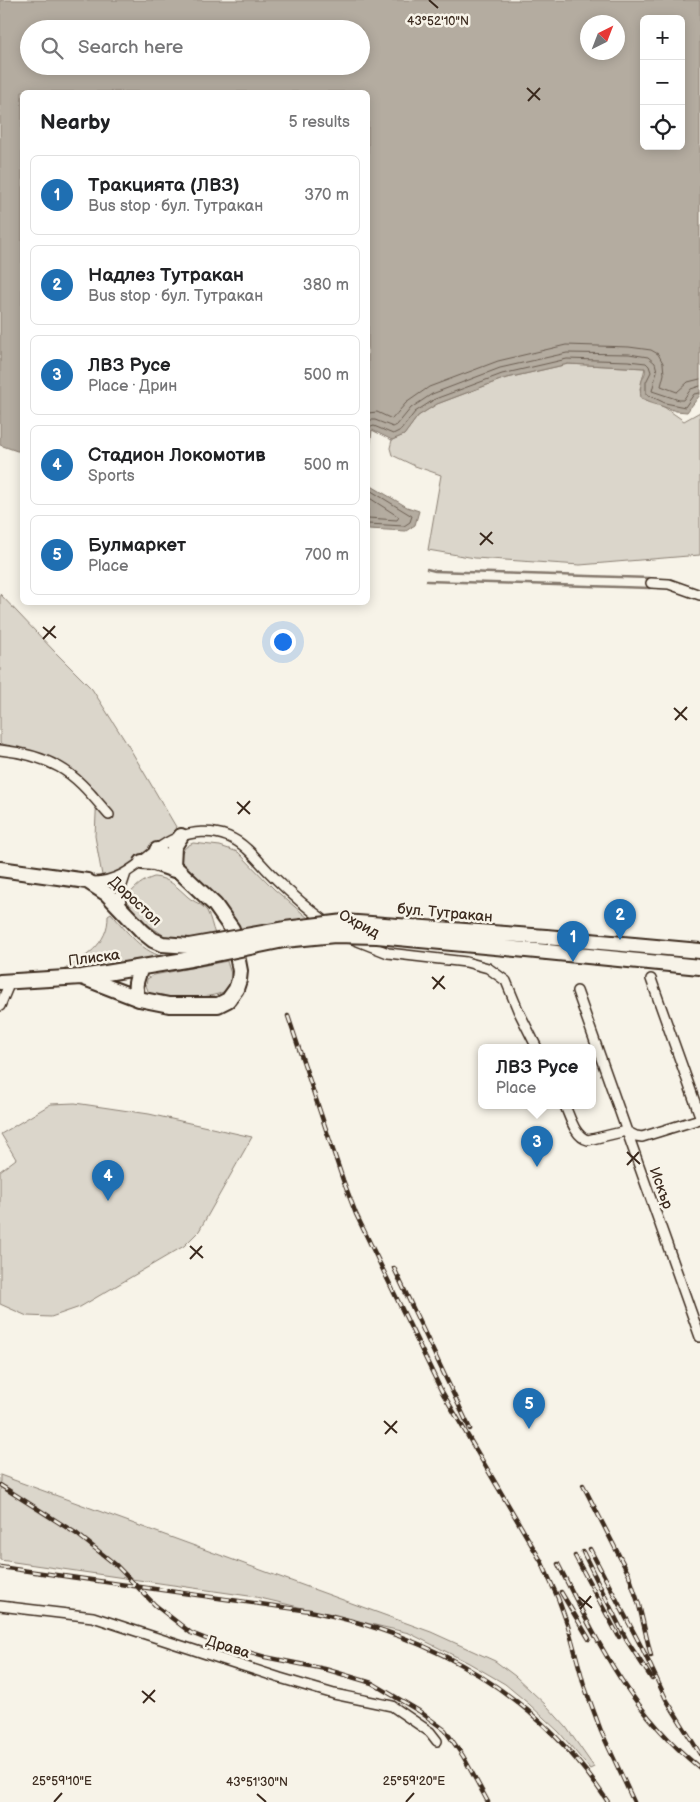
<!DOCTYPE html>
<meta charset="utf-8">
<style>
:root{--surface:#fff;--page:#f2f2f2;--text:#202124;--muted:#757577;--line:#e0e0e0;--accent:#1f6fb2}
body{margin:0;font-family:"Balsamiq Sans",sans-serif;background:var(--page);color:var(--text)}
.controls{position:absolute;right:15px;top:15px;display:grid;overflow:hidden;border-radius:8px;box-shadow:0 2px 12px #0003}
.controls button{width:45px;height:45px;display:grid;place-items:center;padding:0;border:0;border-bottom:1px solid var(--line);background:var(--surface);color:var(--text);font:25px sans-serif}
.compass{position:absolute;left:580px;top:15px;width:45px;height:45px;border-radius:50%;background:var(--surface);box-shadow:0 2px 12px #0003;rotate:42deg}
.you{position:absolute;left:282px;top:641px;width:18px;height:18px;margin:-12px;border:4px solid #fff;border-radius:50%;background:#1a73e8;box-shadow:0 0 0 8px #1a73e833}
.badge{display:grid;place-items:center;width:32px;height:32px;border-radius:50%;background:var(--accent);color:#fff;font-size:16px;font-weight:700}
.pin{position:absolute;translate:-50% -41px;filter:drop-shadow(0 1px 2px #0008)}
.pin::after{content:'';position:absolute;top:26px;width:18px;height:15px;background:inherit;clip-path:polygon(0 0,100% 0,50% 100%)}
.popup{position:absolute;left:478px;top:1044px;width:118px;height:65px;box-sizing:border-box;display:grid;place-content:center;border-radius:8px;background:var(--surface);filter:drop-shadow(0 1px 4px #0005);font-size:16px;white-space:nowrap;color:var(--muted)}
.popup b{font-size:19px;color:var(--text)}
.popup::after{content:'';position:absolute;left:50%;top:100%;margin-left:-10px;border:10px solid transparent;border-top-color:var(--surface)}
.list{margin:0;padding:0;list-style:none}
h2{display:flex;justify-content:space-between;align-items:center;height:65px;margin:0;padding:0 20px;font-size:21px}
h2 small{font-size:16px;font-weight:400;color:var(--muted)}
.list li{display:grid;grid-template-columns:32px 1fr auto;gap:15px;align-items:center;box-sizing:border-box;height:80px;margin:0 10px 10px;padding:0 10px;border:1px solid var(--line);border-radius:8px}
.list b{display:block;font-size:19px;white-space:nowrap}
.list p{margin:0;font-size:16px;white-space:nowrap;color:var(--muted)}
.list em{font-size:16px;font-style:normal;color:var(--muted)}
.icon{flex:none;width:28px;height:28px;fill:none;stroke:currentColor;stroke-width:2;stroke-linecap:round;stroke-linejoin:round}
.map{position:relative;flex:none;width:700px;height:1802px;overflow:hidden}
.search{position:absolute;background:var(--surface);box-shadow:0 2px 12px #0003;left:20px;top:20px;width:350px;height:55px;display:flex;align-items:center;gap:12px;box-sizing:border-box;padding:0 18px;border-radius:28px;color:var(--muted);font-size:19px}
.panel{position:absolute;background:var(--surface);box-shadow:0 2px 12px #0003;left:20px;top:90px;width:350px;height:515px;border-radius:8px}
.map>svg:first-child{display:block}
.green{fill:#dbd6cb;stroke:#8b8074}
.water{fill:#b4aca0;stroke:#84786c;fill-rule:evenodd}
.lines{fill:none;stroke-linecap:round;stroke-linejoin:round}
.shore{stroke:#6b5e52;stroke-width:1}
.stream{stroke:#84786c;stroke-width:2.5}
.minor-casing{stroke:#3b2a1e;stroke-width:12}
.primary-casing{stroke:#3b2a1e;stroke-width:18}
.minor{stroke:#f7f3e8;stroke-width:9}
.primary{stroke:#f7f3e8;stroke-width:14}
.rail-casing{stroke:#3b2a1e;stroke-width:4.5}
.rail{stroke:#f7f3e8;stroke-width:2.5;stroke-dasharray:8;stroke-linecap:butt}
.primary-bridge-casing{stroke:#3b2a1e;stroke-width:18;stroke-linecap:butt}
.primary-bridge{stroke:#f7f3e8;stroke-width:14}
.ticks{fill:none;stroke:#3b2a1e;stroke-width:2}
.labels{text-anchor:middle;dominant-baseline:central;stroke-width:5;stroke-linejoin:round;paint-order:stroke}
.street-label{font-size:15px;fill:#3b2a1e;stroke:#f7f3e8}
.ticks-label{font-size:12px;text-anchor:middle;fill:#3b2a1e;stroke:#f7f3e8;stroke-width:5;stroke-linejoin:round;paint-order:stroke}
</style>
<div class="map">
<svg width="700" height="1802" viewBox="0 0 700 1802">
<rect width="100%" height="100%" fill="#f7f3e8"/>
<filter id="ink" filterUnits="userSpaceOnUse"><feTurbulence type="fractalNoise" baseFrequency=".02" numOctaves="2"/><feDisplacementMap in="SourceGraphic" scale="10" xChannelSelector="R" yChannelSelector="G"/><feConvolveMatrix kernelMatrix="1 2 1 2 8 2 1 2 1" color-interpolation-filters="sRGB"/></filter>
<g filter="url(#ink)">
<!-- green -->
<path class="green" d="M568 364 645 368 640 389 648 402 664 407 684 421 700 412V555L580 565 475 558 428 550 441 475 415 466 392 455 390 448 392 440 404 435 418 416 437 404 503 379Z
M0 594 54 651 92 689 129 747 179 832 103 881 95 836 97 792 61 764 0 743Z
M193 843 220 846 238 852 274 889 315 924 238 933C225 898 209 890 180 868 179 856 181 848 193 843Z
M154 877C169 878 177 887 188 897 194 902 202 904 207 911 211 918 212 927 215 934L188 940 169 939 147 924 135 913 129 904V895C136 886 142 881 154 877Z
M111 913C127 932 142 953 168 958L67 973 61 971C84 959 109 944 108 915Z
M227 961C228 967 234 977 231 984 223 1003 173 996 156 996L149 993 146 986 147 979 154 975Z
M75 1103 149 1114 252 1137 199 1231 184 1246 80 1307 51 1317 27 1316 0 1304V1171L16 1159 1 1134 51 1104Z
M0 1475 431 1632 495 1661 515 1676 547 1706 566 1727 594 1767 590 1769 559 1732 529 1704 505 1684 469 1663 409 1633 256 1597 0 1560Z"/>
<!-- water -->
<path class="water" d="M0 0H700V395L687 412 676 411 664 407 641 398C640 392 640 386 642 380 644 375 646 374 645 368L568 364 503 379 437 404 418 416 404 435 392 440 372 430 368 468V92H22V451H17L0 445ZM644 19H681V146H644ZM588 22H618V52H588ZM29 29H361V66H29Z
M368 484 407 507 419 511 415 525 406 531 368 529Z"/>
<g class="lines">
<!-- shore -->
<path class="shore" d="M368 413 377 412 392 419 406 403 429 387 498 361 566 345 629 347 651 350 658 354 663 363 664 374 661 386 677 392 688 382 700 379
M368 420H375L393 427 397 425 411 408 432 394 500 368 567 353 629 354 648 357 655 363 657 371 652 391 679 400H683L691 389 700 386
M368 428 374 426 393 434 401 430 415 412 435 399 502 374 567 359 628 361 646 363 649 366 651 372 646 382V394L665 403 685 407 694 394 700 393
M368 489 412 516 410 522 404 526 368 524
M368 497 399 517 397 520 368 518"/>
<!-- stream -->
<path class="stream" d="M427 569 435 571 650 578
M427 581 650 588"/>
<!-- minor casing -->
<g class="minor-casing">
<path id="minor" d="M651 583 669 584 700 595
M0 750C20 752 41 757 59 767 79 778 94 798 109 815
M89 882C118 883 135 867 156 850 183 829 221 824 247 849 257 858 266 870 276 879 293 896 310 910 329 924
M121 908 120 891 126 873
M350 938 388 953 466 962 488 968 506 981 518 1010 537 1048
M651 979 700 1116
M577 991 700 1337
M0 1006 10 982
M565 1106C570 1117 575 1137 588 1140L626 1131 636 1136 642 1137 700 1119
M0 1606 93 1617 280 1678 334 1694 392 1706 430 1732 437 1741"/>
</g>
<!-- primary casing -->
<g class="primary-casing">
<path id="primary" d="M142 862 154 863 174 870
M173 865 174 847 181 836
M0 869 87 881 107 894 143 932 153 940 162 944 189 946
M546 937 700 951
M547 952 700 967
M82 977 139 999 169 1005H218L228 1000 236 989 239 980 240 971 232 929 215 905 157 850
M0 982 82 977 191 959
M139 999C133 988 136 980 141 968"/>
</g>
<!-- minor -->
<use href="#minor" class="minor"/>
<!-- primary -->
<use href="#primary" class="primary"/>
<!-- rail casing -->
<g class="rail-casing">
<path id="rail" d="M288 1016 343 1180 356 1214 441 1390 541 1561 558 1598 568 1626 584 1685 601 1731 634 1802
M394 1268 470 1429
M0 1485 77 1534 116 1565 155 1605 191 1633 219 1644 265 1657 325 1669 372 1683 419 1711 445 1730 463 1756 488 1802
M583 1485 629 1575 639 1605 651 1656
M590 1549 643 1650 666 1699 700 1754
M583 1552 627 1641 652 1679
M575 1556 619 1637
M558 1564C597 1641 631 1713 700 1768
M0 1567 310 1611C435 1636 537 1694 608 1802
M561 1592 589 1639"/>
</g>
<!-- rail -->
<use href="#rail" class="rail"/>
<!-- primary-bridge casing -->
<g class="primary-bridge-casing">
<path id="primary-bridge" d="M189 946 285 929 344 922 546 937
M191 959 284 940 335 935 377 936 547 952"/>
</g>
<!-- primary-bridge -->
<use href="#primary-bridge" class="primary-bridge"/>
</g>
</g>
<!-- ticks -->
<path class="ticks" d="M429 0 438 8M527 88 540 100M528 101 540 88M480 533 493 544M480 545 492 532M43 627 56 638M43 639 55 626M674 708 687 720M675 720 687 707M237 802 250 814M238 814 250 801M432 977 445 989M433 989 444 976M627 1152 640 1164M627 1165 639 1152M190 1246 203 1258M190 1259 202 1246M384 1421 397 1433M385 1434 397 1421M579 1597 592 1608M580 1609 591 1596M142 1691 155 1702M143 1703 155 1690M257 1794 266 1802M54 1802 62 1793M406 1802 414 1793"/>
<g class="labels">
<!-- street labels -->
<g class="street-label">
<text transform="translate(135 901) rotate(43)">Доростол</text>
<text transform="translate(445 913) rotate(5)">бул. Тутракан</text>
<text transform="translate(359 924) rotate(28)">Охрид</text>
<text transform="translate(94 958) rotate(-7)">Плиска</text>
<text transform="translate(661 1188) rotate(70)">Искър</text>
<text transform="translate(228 1647) rotate(18)">Драва</text>
</g>
</g>
<g class="ticks-label">
<text x="438" y="25">43°52'10"N</text>
<text x="62" y="1785">25°59'10"E</text>
<text x="414" y="1785">25°59'20"E</text>
<text x="257" y="1786">43°51'30"N</text>
</g>
</svg>
<div class="controls">
<button>+</button>
<button>−</button>
<button><svg class="icon" aria-label="locate" viewBox="0 0 24 24"><circle cx="12" cy="12" r="6"/><path d="M12 2v4M12 18v4M2 12h4M18 12h4"/></svg></button>
</div>
<svg class="compass" viewBox="-18 -18 36 36"><path d="M0-13l5 13h-10z" fill="#e53935"/><path d="M0 13l5-13h-10z" fill="#757577"/></svg>
<div class="you"></div>
<div class="pin badge" style="left:573px;top:962px">1</div>
<div class="pin badge" style="left:620px;top:940px">2</div>
<div class="pin badge" style="left:537px;top:1167px">3</div>
<div class="popup"><b>ЛВЗ Русе</b>Place</div>
<div class="pin badge" style="left:108px;top:1201px">4</div>
<div class="pin badge" style="left:529px;top:1429px">5</div>
<div class="search"><svg class="icon" aria-label="search" viewBox="0 0 24 24"><circle cx="10" cy="10" r="6"/><path d="M15 15l6 6"/></svg>Search here</div>
<section class="panel">
<h2>Nearby<small>5 results</small></h2>
<ul class="list">
<li><span class="badge">1</span><div><b>Тракцията (ЛВЗ)</b><p>Bus stop · бул. Тутракан</p></div><em>370 m</em></li>
<li><span class="badge">2</span><div><b>Надлез Тутракан</b><p>Bus stop · бул. Тутракан</p></div><em>380 m</em></li>
<li><span class="badge">3</span><div><b>ЛВЗ Русе</b><p>Place · Дрин</p></div><em>500 m</em></li>
<li><span class="badge">4</span><div><b>Стадион Локомотив</b><p>Sports</p></div><em>500 m</em></li>
<li><span class="badge">5</span><div><b>Булмаркет</b><p>Place</p></div><em>700 m</em></li>
</ul>
</section>
</div>
